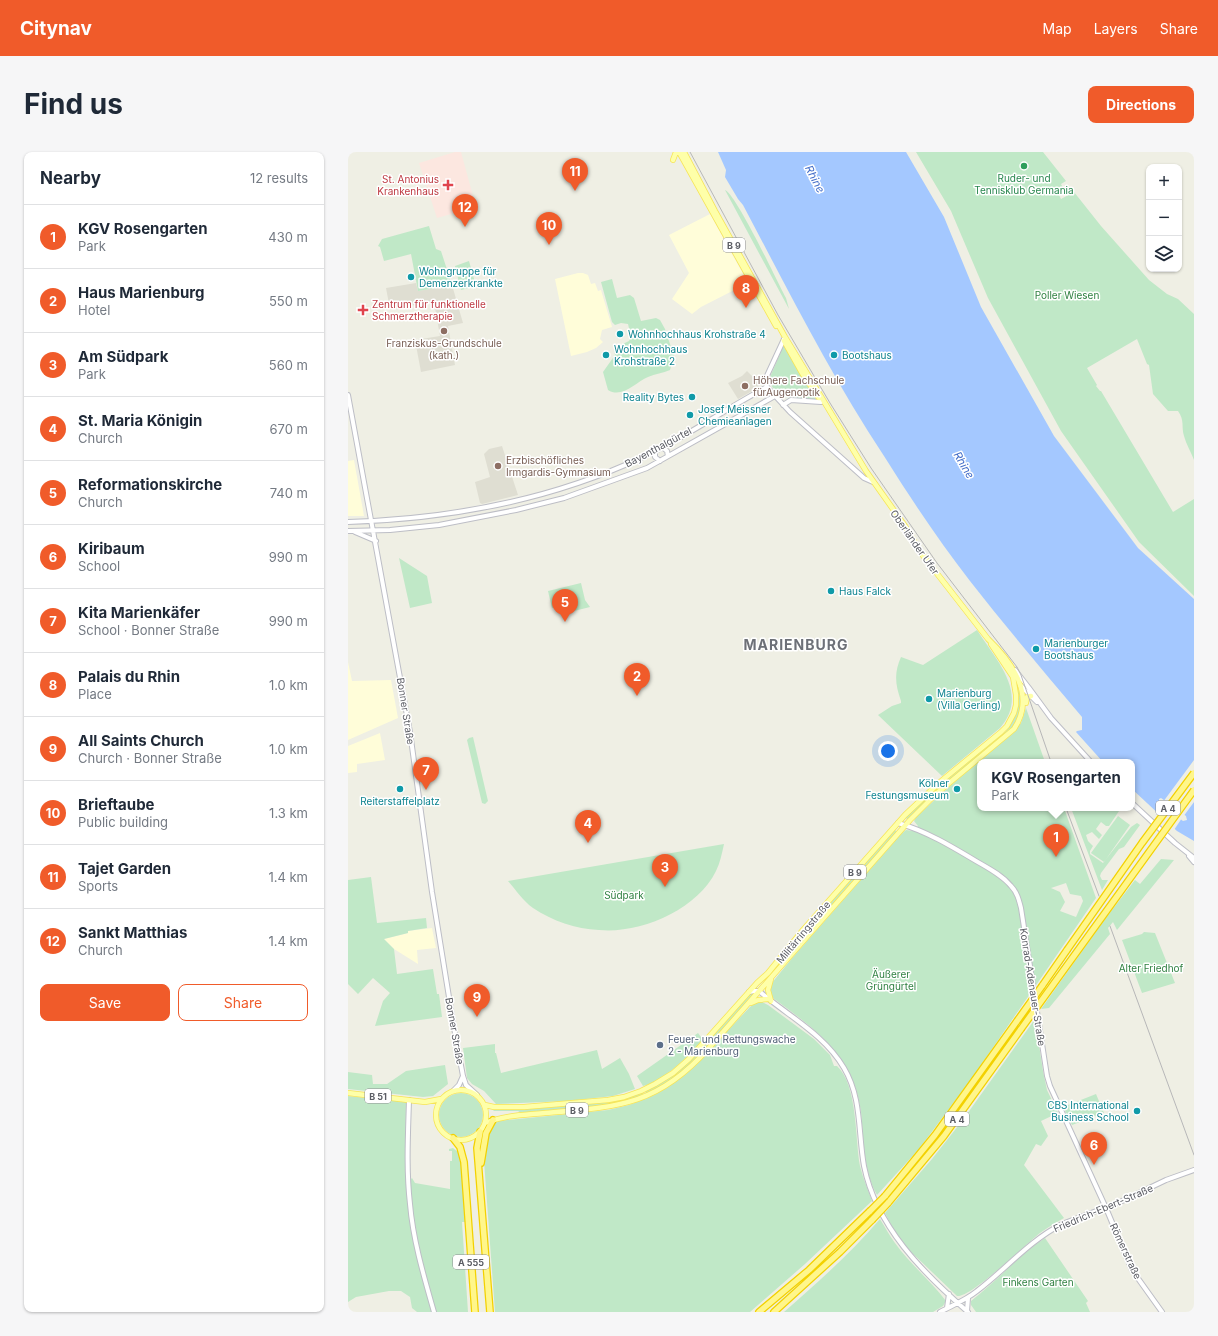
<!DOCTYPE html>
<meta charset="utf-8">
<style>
:root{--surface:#fff;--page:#f6f6f7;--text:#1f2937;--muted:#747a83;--line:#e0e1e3;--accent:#f05b2a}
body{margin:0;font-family:Inter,sans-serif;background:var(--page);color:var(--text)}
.controls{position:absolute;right:12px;top:12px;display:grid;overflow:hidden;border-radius:8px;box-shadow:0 1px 3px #0004}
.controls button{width:36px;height:36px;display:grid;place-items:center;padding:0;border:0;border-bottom:1px solid var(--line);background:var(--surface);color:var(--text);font:20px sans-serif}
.you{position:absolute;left:540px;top:599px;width:14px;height:14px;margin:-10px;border:3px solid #fff;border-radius:50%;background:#1a73e8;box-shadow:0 0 0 6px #1a73e833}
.badge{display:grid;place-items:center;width:26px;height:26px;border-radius:50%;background:var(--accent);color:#fff;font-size:13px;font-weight:700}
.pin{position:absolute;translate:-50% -33px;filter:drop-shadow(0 1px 2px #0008)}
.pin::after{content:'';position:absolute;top:21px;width:14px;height:12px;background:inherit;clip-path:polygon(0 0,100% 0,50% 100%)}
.popup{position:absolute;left:629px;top:607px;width:158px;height:52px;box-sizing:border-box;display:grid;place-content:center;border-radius:8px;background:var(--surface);filter:drop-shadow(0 1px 3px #0005);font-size:13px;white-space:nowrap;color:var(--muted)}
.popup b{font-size:15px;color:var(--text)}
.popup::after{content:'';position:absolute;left:50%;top:100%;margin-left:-8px;border:8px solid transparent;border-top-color:var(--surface)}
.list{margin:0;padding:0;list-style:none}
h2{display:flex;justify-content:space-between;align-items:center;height:52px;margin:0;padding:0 16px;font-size:17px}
h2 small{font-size:13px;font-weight:400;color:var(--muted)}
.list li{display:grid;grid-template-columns:26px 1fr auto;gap:12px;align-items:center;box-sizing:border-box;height:64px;padding:0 16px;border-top:1px solid var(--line)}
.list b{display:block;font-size:15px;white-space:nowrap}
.list p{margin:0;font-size:13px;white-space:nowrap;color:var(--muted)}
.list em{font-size:13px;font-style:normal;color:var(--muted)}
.actions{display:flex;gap:8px;padding:12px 16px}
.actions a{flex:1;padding:9px 0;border:1px solid var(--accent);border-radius:8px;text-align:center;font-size:14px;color:var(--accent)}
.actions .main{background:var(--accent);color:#fff}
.icon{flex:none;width:22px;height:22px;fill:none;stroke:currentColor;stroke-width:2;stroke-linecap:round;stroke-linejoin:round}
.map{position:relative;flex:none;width:846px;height:1160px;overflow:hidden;border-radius:8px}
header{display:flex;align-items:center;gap:24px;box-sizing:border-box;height:56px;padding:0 20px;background:var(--accent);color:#fff}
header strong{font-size:19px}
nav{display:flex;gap:22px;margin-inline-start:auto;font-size:14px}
.intro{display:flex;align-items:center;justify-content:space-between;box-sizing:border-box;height:96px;padding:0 24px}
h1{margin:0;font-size:28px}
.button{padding:10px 18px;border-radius:8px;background:var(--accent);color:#fff;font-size:14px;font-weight:700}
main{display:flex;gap:24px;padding:0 24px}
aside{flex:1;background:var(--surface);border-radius:8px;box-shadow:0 1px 3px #0004}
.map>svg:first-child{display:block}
.commercial{fill:#fffdd9}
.education{fill:#dfded2}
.medical{fill:#fce7e0}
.green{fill:#c0e8c7;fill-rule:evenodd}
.water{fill:#a4c8ff;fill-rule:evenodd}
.pier{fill:#efefe4}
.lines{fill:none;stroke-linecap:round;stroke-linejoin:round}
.secondary-casing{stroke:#bdbec6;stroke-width:6}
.primary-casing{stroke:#f7e556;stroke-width:6}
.highway-casing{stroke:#f3d100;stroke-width:8}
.secondary{stroke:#fff;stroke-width:4}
.primary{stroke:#feffa9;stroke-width:4.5}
.highway{stroke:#fff68b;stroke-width:5.5}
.tram{stroke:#b7b7b8;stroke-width:1}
.highway-bridge-casing{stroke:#f3d100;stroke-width:8;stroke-linecap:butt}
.highway-bridge{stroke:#fff68b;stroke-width:5.5}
.leisure-dot{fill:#2e9e5b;stroke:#fff;stroke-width:1.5}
.health-dot{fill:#e0444e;stroke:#fff;stroke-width:1.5}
.culture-dot{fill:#0f9aa8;stroke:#fff;stroke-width:1.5}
.education-dot{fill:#8d6e63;stroke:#fff;stroke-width:1.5}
.service-dot{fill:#5c6f8a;stroke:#fff;stroke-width:1.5}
.labels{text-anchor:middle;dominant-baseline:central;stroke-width:3;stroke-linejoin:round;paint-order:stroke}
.shield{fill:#fff;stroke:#8d8e93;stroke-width:1}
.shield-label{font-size:9px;font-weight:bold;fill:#5c5e65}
.leisure-label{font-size:10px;fill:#27864d;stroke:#fff}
.health-label{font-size:10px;fill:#be3a42;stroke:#fff;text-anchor:end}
.culture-label{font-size:10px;fill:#0d838f;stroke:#fff;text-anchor:start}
.park-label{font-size:10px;fill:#308142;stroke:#fff}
.education-label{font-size:10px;fill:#785e54;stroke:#fff;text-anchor:start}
.street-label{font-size:10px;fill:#5c5e65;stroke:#fff}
.service-label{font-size:10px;fill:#4e5e75;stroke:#fff;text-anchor:start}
.water-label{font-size:11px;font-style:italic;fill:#416cc8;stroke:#fff}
.district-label{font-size:14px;font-weight:bold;letter-spacing:1px;fill:#6d7077;stroke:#fff}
</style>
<header>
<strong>Citynav</strong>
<nav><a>Map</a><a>Layers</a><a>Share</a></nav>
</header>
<div class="intro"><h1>Find us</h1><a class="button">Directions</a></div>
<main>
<aside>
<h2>Nearby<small>12 results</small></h2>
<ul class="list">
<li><span class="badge">1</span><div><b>KGV Rosengarten</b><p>Park</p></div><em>430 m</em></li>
<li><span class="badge">2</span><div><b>Haus Marienburg</b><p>Hotel</p></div><em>550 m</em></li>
<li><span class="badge">3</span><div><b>Am Südpark</b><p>Park</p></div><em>560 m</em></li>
<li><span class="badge">4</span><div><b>St. Maria Königin</b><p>Church</p></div><em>670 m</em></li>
<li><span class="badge">5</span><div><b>Reformationskirche</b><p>Church</p></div><em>740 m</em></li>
<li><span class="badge">6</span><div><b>Kiribaum</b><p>School</p></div><em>990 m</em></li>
<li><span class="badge">7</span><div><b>Kita Marienkäfer</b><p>School · Bonner Straße</p></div><em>990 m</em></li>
<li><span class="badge">8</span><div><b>Palais du Rhin</b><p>Place</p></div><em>1.0 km</em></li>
<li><span class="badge">9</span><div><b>All Saints Church</b><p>Church · Bonner Straße</p></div><em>1.0 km</em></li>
<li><span class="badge">10</span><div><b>Brieftaube</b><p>Public building</p></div><em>1.3 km</em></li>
<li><span class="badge">11</span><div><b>Tajet Garden</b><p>Sports</p></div><em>1.4 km</em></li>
<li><span class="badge">12</span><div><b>Sankt Matthias</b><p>Church</p></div><em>1.4 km</em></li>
</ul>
<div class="actions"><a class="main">Save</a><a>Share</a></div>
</aside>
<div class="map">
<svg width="846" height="1160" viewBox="0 0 846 1160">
<rect width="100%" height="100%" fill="#efefe4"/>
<!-- commercial -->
<path class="commercial" d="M362 62 400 131 353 155 344 162 324 147 341 121 321 83Z
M230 121H235L240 123 243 132 247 131 250 139 253 138 264 175 254 178 252 187 255 190 248 196 239 200 223 204 207 127Z
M6 308 16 364H0V309Z
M0 510 4 529 43 528 50 566 0 588Z
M32 581 37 608 9 612V620L0 621V594Z
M84 776 88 796 69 798 70 812 46 797 36 787 60 781V779Z"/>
<!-- education -->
<path class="education" d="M68 131 70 139 104 133 115 171 100 174 107 213 73 220 67 188 92 184 86 150 42 157 38 136Z
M399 219 412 232 411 235 390 247 380 231 394 224Z
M154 294 170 343 134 352 132 351 127 330 142 325 136 302 141 297Z"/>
<!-- medical -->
<path class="medical" d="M107 0H113L128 55 89 66 71 11Z"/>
<!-- green -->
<path class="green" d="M568 0H695L718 29 713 32 715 36 709 39 713 47 726 40 753 74 801 128 819 142 830 147 846 162V308C843 300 838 292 836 284 833 274 837 269 830 259H820L805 242 801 213 799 212 789 187 739 216 749 233 748 234 752 239H753L825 360 846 347V444L791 390 713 279 640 146 603 59Z
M377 38C388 42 429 129 438 146L441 157Z
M81 74 88 97 93 99 104 133 70 139 63 102 36 109 32 95 30 94 34 87Z
M121 109 128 134 113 138 107 114Z
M264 127 269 146 282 143 286 146 293 169 308 166 312 168 317 177 326 204 322 218C315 221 307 222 300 225 288 230 274 247 260 238L255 220 267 203 266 196 281 189 283 185 280 172 273 171 267 173 264 170 253 130Z
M437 194 452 221 468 247 435 245 425 236 422 231V225L435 195Z
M51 406 79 424 84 451 62 456Z
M233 431 237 448 242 455 214 462 212 454 204 456 200 439Z
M629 478C648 508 682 542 652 576L594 624 530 563 544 554 553 551V549C547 532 546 521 553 505L575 513Z
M669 535C676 549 672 565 663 578L588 639 560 667 557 666 583 641 658 579C670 565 670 552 669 535Z
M678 556 697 610H632V656H716L748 746 624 926 571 997 529 1043C515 1018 516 988 513 960 506 904 467 877 425 846L423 842V832L445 805 552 683 558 678 566 679 570 674 566 669 568 665 611 626 666 580 673 571ZM718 731 722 742 733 744 735 749 728 765 712 759 717 750 712 740 703 736Z
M125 585 140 649 137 652 134 651 119 588 121 586Z
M723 656H773L761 674H758L753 670 748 677 754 683 751 687 744 680 738 683 740 689 745 694 742 699V702L755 711 783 675 789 671 792 673 776 695 771 697 753 721 752 724 754 728H760L754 738Z
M770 664 782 673 756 710 743 701Z
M547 678 549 680 412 834 443 798 458 778Z
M376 692C374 701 372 711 368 719 349 758 292 782 251 778 227 777 205 769 185 756 175 749 168 738 160 729Z
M813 707 826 708 769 778 765 770 760 776 762 782 701 856 693 857 757 767 787 728 792 732Z
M23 725 29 771 78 766 79 776 60 779V781L36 787 46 797 49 822 85 817 89 842H91L94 865 27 874 35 849 42 841 25 826 10 842 0 832V728Z
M796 780 807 781 827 831 794 841 774 788 794 782Z
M405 841 406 842 366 887H364V885L402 842Z
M412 849 420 853 466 887 482 903 486 914H489C510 933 507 988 512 1014 515 1026 520 1038 524 1049L457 1112 402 1160H147L136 1009 142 975 144 971 149 969 260 958 281 953 306 943 318 936 339 921 402 855 407 851Z
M687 867 695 919 699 938 710 961 693 969 700 984 693 994 688 992 676 1013 716 1066C707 1071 699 1076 692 1081 678 1092 623 1146 609 1144L560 1097 548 1082 537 1061 584 1007 614 969Z
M350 881 353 885 354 890C339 905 315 930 295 934L289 924Z
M147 892V901H148L153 921 249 898 254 917 272 906 281 922 287 937 265 944 220 949 148 952 136 939 124 932 119 926 115 896Z
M357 892 360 894C340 915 325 928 299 942L296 939C322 925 338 915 357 892Z
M97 913 100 932 85 944 75 945 0 937V920L24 923 25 932H39L58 919Z
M294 940 297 943 263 953 173 961 170 959H146L145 958H167L256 950Z
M91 963a22 22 0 1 1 44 0a22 22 0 1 1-44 0Z
M748 942 756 961 724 973 715 955Z
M0 944 58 950 57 1015 58 1022 63 1027 64 1026 67 1031 102 1037V1009H104V999H101V997L105 996 110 1000 114 1010 118 1070H114L120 1160H69L64 1156 62 1145 53 1139H41L8 1145 0 1150Z
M532 1067C537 1075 541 1083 547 1091 562 1112 582 1128 598 1149L595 1154 585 1160H436C469 1131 503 1101 532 1067Z
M697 1086 740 1149 738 1151 742 1160H628L623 1153V1149C649 1129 670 1104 697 1086Z"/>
<!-- water -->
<path class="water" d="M370 0H558L596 65 633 155 706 284 790 396 846 447V689L829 679 784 637V610H755L728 580 729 579 734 578V565C696 520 658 475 622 429 591 389 563 347 536 304 483 224 440 138 395 53L390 47 377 25 378 18ZM813 646 838 664 839 668 835 669 811 651V647Z"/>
<!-- pier -->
<path class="pier" d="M846 608V650L835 665 815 650Z
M814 651 834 666 826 678 807 661Z"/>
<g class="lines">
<!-- secondary casing -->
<g class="secondary-casing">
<path id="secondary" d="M436 187 417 228 419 235 442 260 516 326 525 330
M0 243 62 580 84 740 106 876 115 924 118 933 129 943
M435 253 443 248 473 250
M314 295 319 299 320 304
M307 299V305L312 309
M0 370C100 367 203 348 295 305 337 286 377 257 419 235
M0 379 42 378 91 373 168 358 216 346 299 316 427 244
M7 380 28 389
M667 518 681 536 703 566 743 610
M672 533 689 550
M784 651 827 691 846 706
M550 671C578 679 603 694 628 709 640 716 654 723 663 734 669 740 671 748 673 756L699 924 702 934 758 1056 784 1118 814 1160
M841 704 846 710
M401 840 406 839H411C440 864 476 882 496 916 514 946 510 981 516 1014 528 1074 575 1121 620 1160
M105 939 111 933 115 924
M61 948C60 982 58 1017 62 1052 65 1088 76 1125 86 1160
M599 1156 601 1142
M619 1159 620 1146
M592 1160C605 1153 618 1148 629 1139 658 1117 681 1089 714 1072L772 1050 818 1028 846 1018"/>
</g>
<!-- primary casing -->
<g class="primary-casing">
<path id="primary" d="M331 0 428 174
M325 8 328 0
M436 189 454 221 471 246
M678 551 679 545 683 544
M423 827 420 838 423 849
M403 851 410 848 420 847
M88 963a25 25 0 1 1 50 0a25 25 0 1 1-50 0Z
M0 941 77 950 93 947
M137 953 146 955H176L260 948 276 945 293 939 307 932 325 921 341 907 409 831 420 821 455 778 557 663 592 630 653 580 659 574 666 561 668 553V543L665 525 643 492
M137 971C157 963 177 963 197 961 269 955 309 954 360 897L562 668 588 642 666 577C688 544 665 511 640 487L573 401 557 374 518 319 437 185 367 59 336 0"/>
</g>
<!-- highway casing -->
<g class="highway-casing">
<path id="highway" d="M694 834 719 798
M132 980 129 996 142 1160
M105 986 112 995 116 1010 127 1160
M133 1011 138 981 145 968
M537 1044 587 983 669 869
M540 1051 596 984 673 877
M411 1160 461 1118 522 1059
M426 1160 492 1100 524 1068"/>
</g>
<!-- secondary -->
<use href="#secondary" class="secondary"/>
<!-- primary -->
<use href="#primary" class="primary"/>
<!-- highway -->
<use href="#highway" class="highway"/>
<!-- tram -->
<path class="tram" d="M342 0 430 163 482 251 523 316 589 411 669 515 673 523 703 610
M718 656 751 744
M762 774 846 1003"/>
<!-- highway-bridge casing -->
<g class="highway-bridge-casing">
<path id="highway-bridge" d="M719 798 794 691 846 621
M669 869 694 834
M673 877 846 638
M522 1059 537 1044
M524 1068 540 1051"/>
</g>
<!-- highway-bridge -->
<use href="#highway-bridge" class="highway-bridge"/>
</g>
<!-- markers -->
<circle class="leisure-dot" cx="676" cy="14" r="4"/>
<g class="health-dot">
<path d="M98 27h4v4h4v4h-4v4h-4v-4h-4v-4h4z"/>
<path d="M13 152h4v4h4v4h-4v4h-4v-4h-4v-4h4z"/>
</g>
<g class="culture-dot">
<circle cx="63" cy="125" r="4"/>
<circle cx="272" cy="182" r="4"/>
<circle cx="258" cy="203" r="4"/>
<circle cx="486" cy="203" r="4"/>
<circle cx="344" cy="245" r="4"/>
<circle cx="342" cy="263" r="4"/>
<circle cx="483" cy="439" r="4"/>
<circle cx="688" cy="497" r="4"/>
<circle cx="581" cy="547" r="4"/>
<circle cx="52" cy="637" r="4"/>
<circle cx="609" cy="637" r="4"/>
<circle cx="789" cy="959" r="4"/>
</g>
<g class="education-dot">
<circle cx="96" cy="179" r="4"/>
<circle cx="397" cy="234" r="4"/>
<circle cx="150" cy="314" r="4"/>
</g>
<circle class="service-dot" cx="312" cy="893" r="4"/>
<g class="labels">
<!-- shield labels -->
<g class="shield">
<rect x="375" y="86" width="22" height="14" rx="3"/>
<rect x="808" y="649" width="24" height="14" rx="3"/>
<rect x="496" y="713" width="22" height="14" rx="3"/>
<rect x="17" y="937" width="26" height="14" rx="3"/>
<rect x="218" y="951" width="22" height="14" rx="3"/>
<rect x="597" y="960" width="24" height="14" rx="3"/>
<rect x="105" y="1103" width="36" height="14" rx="3"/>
</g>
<g class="shield-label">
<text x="386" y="93">B 9</text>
<text x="820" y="656">A 4</text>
<text x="507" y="720">B 9</text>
<text x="30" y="944">B 51</text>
<text x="229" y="958">B 9</text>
<text x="609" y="967">A 4</text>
<text x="123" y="1110">A 555</text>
</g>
<!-- leisure labels -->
<g class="leisure-label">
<text x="676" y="26">Ruder- und<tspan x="676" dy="12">Tennisklub Germania</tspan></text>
</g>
<!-- health labels -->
<g class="health-label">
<text x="91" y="27">St. Antonius<tspan x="91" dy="12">Krankenhaus</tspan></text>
<text x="24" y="152" text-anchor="start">Zentrum für funktionelle<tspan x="24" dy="12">Schmerztherapie</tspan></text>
</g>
<!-- culture labels -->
<g class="culture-label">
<text x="71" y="119">Wohngruppe für<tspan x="71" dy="12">Demenzerkrankte</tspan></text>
<text x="280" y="182">Wohnhochhaus Krohstraße 4</text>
<text x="266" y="197">Wohnhochhaus<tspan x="266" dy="12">Krohstraße 2</tspan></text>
<text x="494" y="203">Bootshaus</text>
<text x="336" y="245" text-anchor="end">Reality Bytes</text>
<text x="350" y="257">Josef Meissner<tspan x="350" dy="12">Chemieanlagen</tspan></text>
<text x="491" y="439">Haus Falck</text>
<text x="696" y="491">Marienburger<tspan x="696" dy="12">Bootshaus</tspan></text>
<text x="589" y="541">Marienburg<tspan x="589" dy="12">(Villa Gerling)</tspan></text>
<text x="601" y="631" text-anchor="end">Kölner<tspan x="601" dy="12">Festungsmuseum</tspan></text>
<text x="52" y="649" text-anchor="middle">Reiterstaffelplatz</text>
<text x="781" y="953" text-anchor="end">CBS International<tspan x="781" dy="12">Business School</tspan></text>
</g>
<!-- park labels -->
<g class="park-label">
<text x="719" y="143">Poller Wiesen</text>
<text x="276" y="743">Südpark</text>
<text x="803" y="816">Alter Friedhof</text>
<text x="543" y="822">Äußerer<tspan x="543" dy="12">Grüngürtel</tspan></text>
<text x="690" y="1130">Finkens Garten</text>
</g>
<!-- education labels -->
<g class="education-label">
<text x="96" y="191" text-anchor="middle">Franziskus-Grundschule<tspan x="96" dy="12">(kath.)</tspan></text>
<text x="405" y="228">Höhere Fachschule<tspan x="405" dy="12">fürAugenoptik</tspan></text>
<text x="158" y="308">Erzbischöfliches<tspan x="158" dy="12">Irmgardis-Gymnasium</tspan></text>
</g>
<!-- street labels -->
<g class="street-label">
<text transform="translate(310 295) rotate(-28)">Bayenthalgürtel</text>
<text transform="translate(567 390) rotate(55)">Oberländer Ufer</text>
<text transform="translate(58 559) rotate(81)">Bonner Straße</text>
<text transform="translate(455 780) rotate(-50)">Militärringstraße</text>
<text transform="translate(685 835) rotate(81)">Konrad-Adenauer-Straße</text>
<text transform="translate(107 879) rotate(80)">Bonner Straße</text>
<text transform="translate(755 1056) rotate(-23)">Friedrich-Ebert-Straße</text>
<text transform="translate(778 1099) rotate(65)">Römerstraße</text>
</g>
<!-- service labels -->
<g class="service-label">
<text x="320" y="887">Feuer- und Rettungswache<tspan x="320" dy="12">2 - Marienburg</tspan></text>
</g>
<!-- water labels -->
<g class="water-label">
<text transform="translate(467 27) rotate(63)">Rhine</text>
<text transform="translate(616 313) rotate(60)">Rhine</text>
</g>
<!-- district labels -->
<g class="district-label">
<text x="448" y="492">MARIENBURG</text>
</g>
</g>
</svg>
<div class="controls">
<button>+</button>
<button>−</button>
<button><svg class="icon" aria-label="layers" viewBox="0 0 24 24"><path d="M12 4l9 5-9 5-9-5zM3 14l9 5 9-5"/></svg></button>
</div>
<div class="you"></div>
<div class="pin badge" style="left:708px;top:705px">1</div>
<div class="popup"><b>KGV Rosengarten</b>Park</div>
<div class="pin badge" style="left:289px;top:544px">2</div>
<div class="pin badge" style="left:317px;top:735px">3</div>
<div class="pin badge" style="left:240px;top:691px">4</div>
<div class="pin badge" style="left:217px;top:470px">5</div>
<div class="pin badge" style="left:746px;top:1013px">6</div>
<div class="pin badge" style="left:78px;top:638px">7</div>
<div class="pin badge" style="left:398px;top:156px">8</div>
<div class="pin badge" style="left:129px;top:865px">9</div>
<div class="pin badge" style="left:201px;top:93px">10</div>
<div class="pin badge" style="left:227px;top:39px">11</div>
<div class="pin badge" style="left:117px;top:75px">12</div>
</div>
</main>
